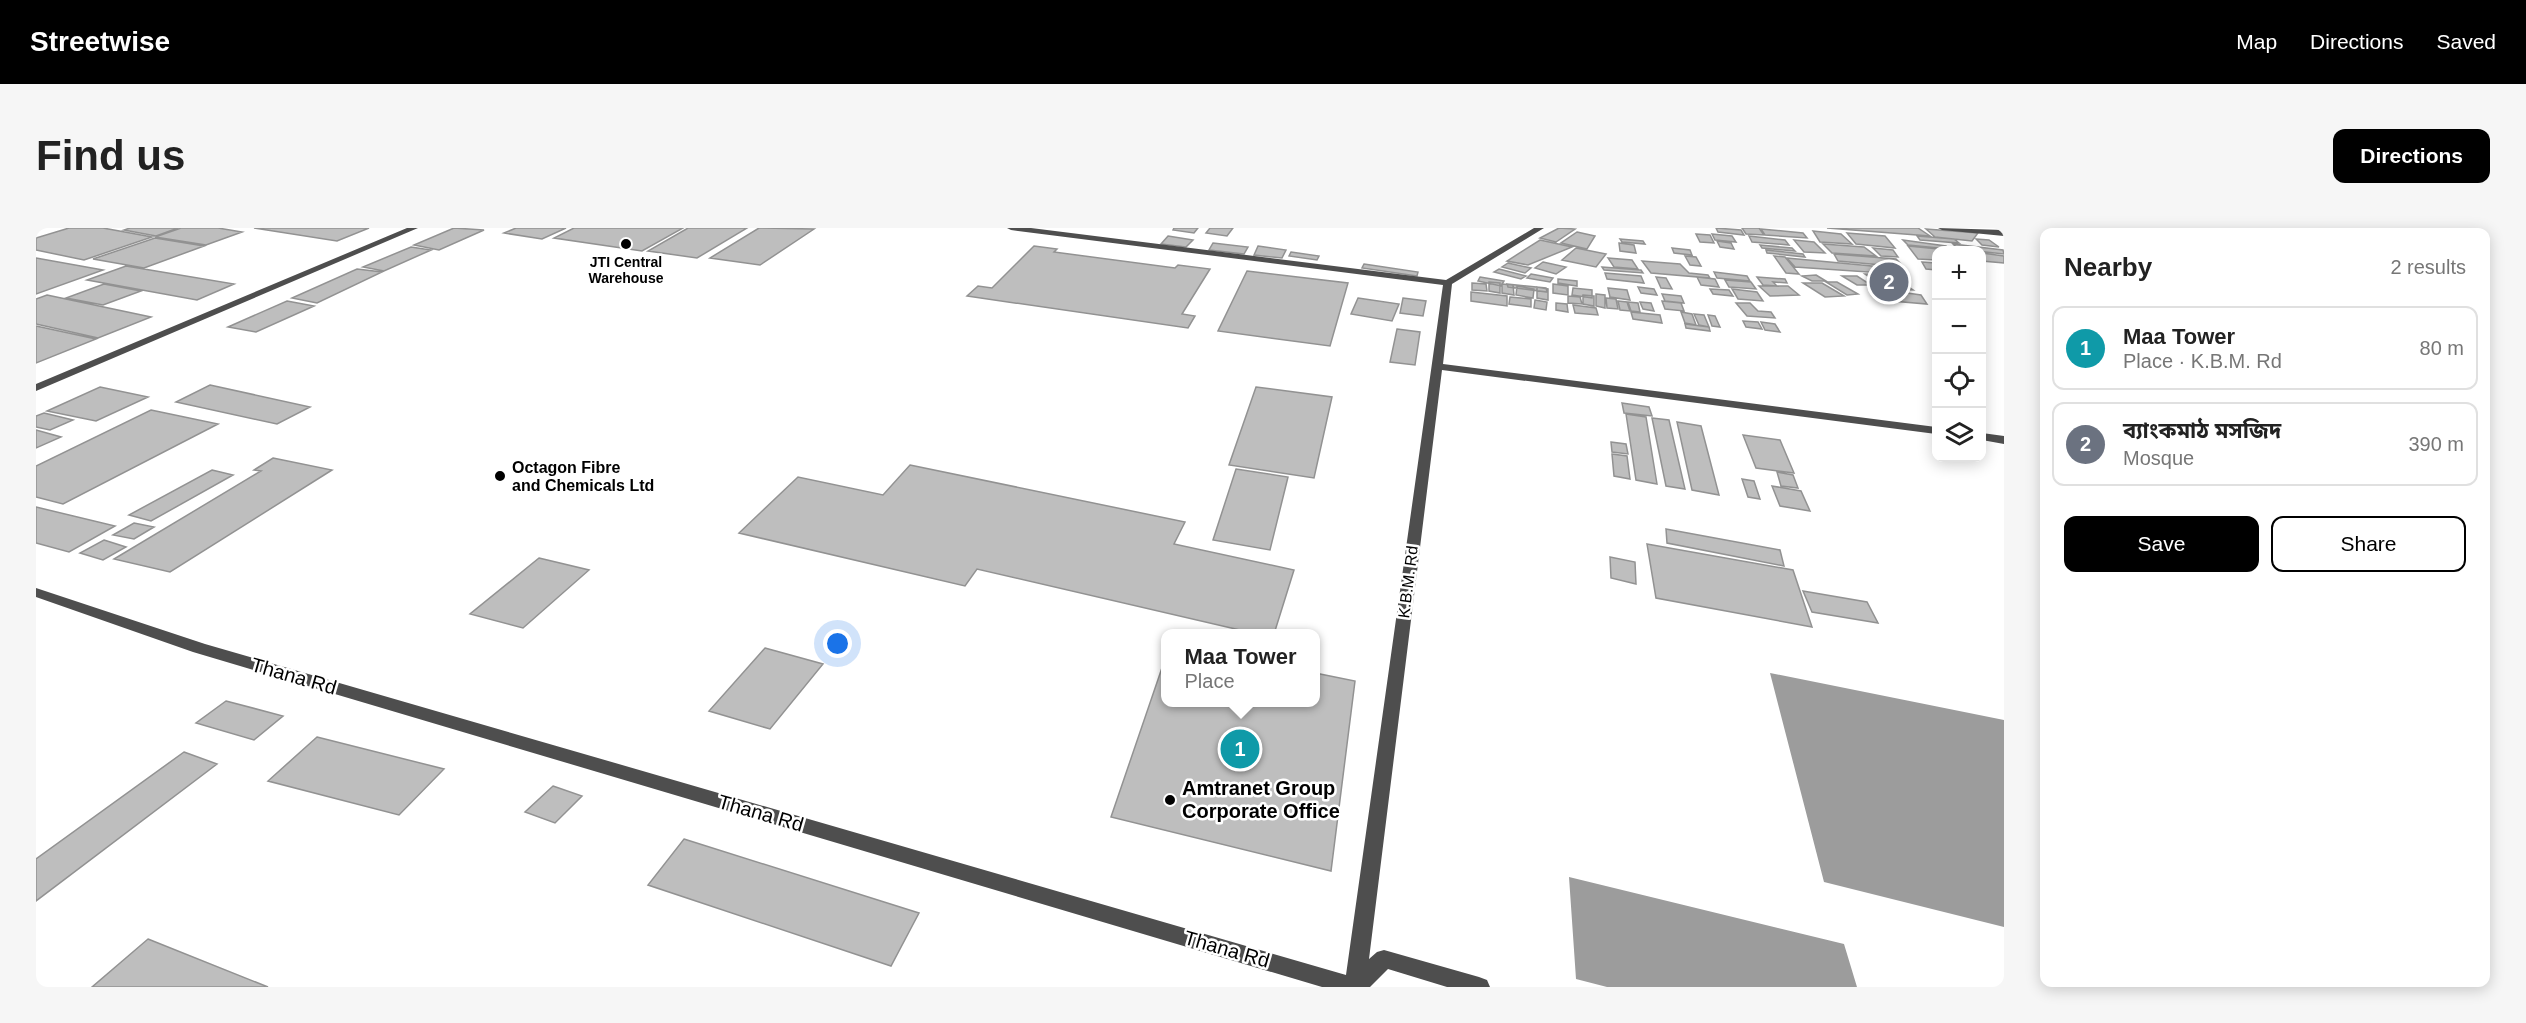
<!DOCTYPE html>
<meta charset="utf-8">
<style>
:root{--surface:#fff;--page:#f6f6f6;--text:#222;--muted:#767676;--line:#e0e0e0;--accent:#000}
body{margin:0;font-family:Arial,"Noto Sans Bengali",sans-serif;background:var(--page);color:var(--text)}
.controls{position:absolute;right:18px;top:18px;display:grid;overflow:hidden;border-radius:12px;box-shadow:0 3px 15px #0003}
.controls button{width:54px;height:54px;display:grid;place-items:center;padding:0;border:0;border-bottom:2px solid var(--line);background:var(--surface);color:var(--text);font:30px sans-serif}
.you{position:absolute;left:802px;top:416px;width:21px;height:21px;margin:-15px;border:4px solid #fff;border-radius:50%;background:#1a73e8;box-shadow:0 0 0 9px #1a73e833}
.badge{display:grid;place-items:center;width:39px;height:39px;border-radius:50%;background:var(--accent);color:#fff;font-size:20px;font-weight:700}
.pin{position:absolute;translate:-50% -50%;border:3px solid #fff;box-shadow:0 2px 6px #0006}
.popup{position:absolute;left:1125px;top:401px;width:159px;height:78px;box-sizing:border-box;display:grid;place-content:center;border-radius:12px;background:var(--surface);filter:drop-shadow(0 2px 4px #0005);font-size:20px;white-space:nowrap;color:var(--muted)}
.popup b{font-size:22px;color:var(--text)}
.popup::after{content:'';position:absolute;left:50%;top:100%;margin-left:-12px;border:12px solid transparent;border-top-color:var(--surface)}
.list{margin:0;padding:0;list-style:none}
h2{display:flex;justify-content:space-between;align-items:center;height:78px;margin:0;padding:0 24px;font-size:26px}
h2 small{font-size:20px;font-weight:400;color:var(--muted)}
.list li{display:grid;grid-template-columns:39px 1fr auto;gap:18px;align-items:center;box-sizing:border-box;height:84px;margin:0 12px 12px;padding:0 12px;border:2px solid var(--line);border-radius:12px}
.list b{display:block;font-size:22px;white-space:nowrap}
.list p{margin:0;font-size:20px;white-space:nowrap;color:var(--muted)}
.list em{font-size:20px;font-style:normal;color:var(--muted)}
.actions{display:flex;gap:12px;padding:18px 24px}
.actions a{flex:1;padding:14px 0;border:2px solid var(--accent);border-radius:12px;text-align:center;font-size:21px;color:var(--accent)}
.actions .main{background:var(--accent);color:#fff}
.icon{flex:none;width:33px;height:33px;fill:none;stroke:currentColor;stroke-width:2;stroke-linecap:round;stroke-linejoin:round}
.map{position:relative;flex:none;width:1968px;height:759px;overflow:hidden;border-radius:12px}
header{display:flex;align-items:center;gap:36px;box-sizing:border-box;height:84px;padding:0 30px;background:var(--accent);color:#fff}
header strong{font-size:28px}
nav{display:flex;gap:33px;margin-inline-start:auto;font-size:21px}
.intro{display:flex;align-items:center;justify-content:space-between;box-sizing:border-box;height:144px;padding:0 36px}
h1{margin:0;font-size:42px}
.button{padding:15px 27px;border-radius:12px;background:var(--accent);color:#fff;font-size:21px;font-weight:700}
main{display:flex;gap:36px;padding:0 36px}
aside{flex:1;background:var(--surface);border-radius:12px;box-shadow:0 3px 15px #0003}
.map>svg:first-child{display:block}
.water{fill:#9c9c9c}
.building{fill:#bebebe;stroke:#929292;stroke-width:1.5}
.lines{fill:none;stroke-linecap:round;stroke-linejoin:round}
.minor{fill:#4e4e4e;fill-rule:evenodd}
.poi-dot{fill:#000;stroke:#fff;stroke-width:2}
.labels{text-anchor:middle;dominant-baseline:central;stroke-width:5;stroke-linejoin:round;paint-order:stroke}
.far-poi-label{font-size:14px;font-weight:bold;fill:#000;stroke:#fff}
.poi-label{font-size:16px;font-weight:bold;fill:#000;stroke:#fff;text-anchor:start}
.street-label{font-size:16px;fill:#000;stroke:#fff}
.near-street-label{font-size:20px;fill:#000;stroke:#fff}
.near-poi-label{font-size:20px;font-weight:bold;fill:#000;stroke:#fff;text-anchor:start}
</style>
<header>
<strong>Streetwise</strong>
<nav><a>Map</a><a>Directions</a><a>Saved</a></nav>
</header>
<div class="intro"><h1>Find us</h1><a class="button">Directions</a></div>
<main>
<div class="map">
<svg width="1968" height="759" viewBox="0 0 1968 759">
<rect width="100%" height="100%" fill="#fff"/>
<!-- water -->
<path class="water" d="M1734 445 1968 492V699L1788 654Z
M1533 649 1808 716 1821 759H1571L1540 751Z"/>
<!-- building -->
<path class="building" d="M33 0H67L116 9 48 32 0 22V10Z
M94 0H142L120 8 88 2Z
M145 0H182L206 4 170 17 119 9Z
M218 0H333L301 13Z
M418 0 448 2 403 22 378 17Z
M480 0H530L506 11 468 5Z
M538 0H647L606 23 518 10Z
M652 0H711L661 30 612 23Z
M723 0 778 1 724 37 674 30Z
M1138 0H1162L1158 5 1137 2Z
M1174 0H1197L1191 8 1170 5Z
M1523 0 1539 1 1520 14 1504 10Z
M1680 0 1705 2 1708 7 1682 4Z
M1706 0H1723L1728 7 1710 6Z
M1791 0H1882L1894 8Z
M1725 1 1767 5 1771 10 1729 7Z
M1890 1 1942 5 1936 13 1899 9Z
M1777 3 1805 6 1816 16 1784 14Z
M1541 4 1559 8 1551 21 1525 15Z
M1811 5 1849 8 1859 20 1820 16Z
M1660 6 1674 7 1678 15 1664 14Z
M1676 6 1696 8 1700 14 1679 12Z
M1132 8 1157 12 1150 19 1125 16Z
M1713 8 1749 12 1753 17 1716 14Z
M1881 8 1918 11 1923 15 1884 12Z
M119 10 168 18 108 40 57 31Z
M1584 11 1607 13 1609 16 1586 14Z
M1940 11 1953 12 1963 19 1946 17Z
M1504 12 1536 19 1492 37 1471 33Z
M1758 12 1778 14 1789 25 1768 24Z
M1867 12 1910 18 1913 21 1872 17Z
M1681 13 1695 15 1698 21 1684 19Z
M1177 15 1212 19 1208 26 1173 22Z
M1583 15 1598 17 1600 25 1584 23Z
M1787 16 1828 19 1840 28 1796 25Z
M1917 16 1967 22 1968 26 1922 21Z
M1724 17 1756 20 1759 23 1726 20Z
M998 18 1021 21 1018 24 1139 40 1142 37 1174 41 1146 86 1159 88 1152 100 931 68 942 58 956 60Z
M1222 18 1250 22 1246 30 1218 27Z
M1872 18 1913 22H1900V32L1882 31Z
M375 19 395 22 348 43 327 39Z
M1540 20 1570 26 1560 39 1526 32Z
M1636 20 1654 22 1656 27 1638 25Z
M1837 20 1857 22 1862 29 1845 28Z
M1730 22 1767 26 1769 29 1731 25Z
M1255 24 1283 28 1281 32 1253 28Z
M1946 25 1968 28V35L1946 33Z
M1798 26 1860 31 1868 39 1802 33Z
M1649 28 1660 29 1665 38 1654 37Z
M1738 28 1749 29 1763 46 1750 45Z
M0 30 67 42 0 66Z
M1572 30 1596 32 1602 41 1578 39Z
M1751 30 1857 40 1861 46 1759 39Z
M1606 33 1644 36 1653 45 1672 47 1674 50 1615 45Z
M1507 34 1530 39 1520 46 1499 40Z
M1886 34 1900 35V42L1890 41Z
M1472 35 1495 40 1489 45 1466 39Z
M1328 36 1382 44 1381 48 1326 40Z
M90 38 198 56 161 72 51 52Z
M1566 39 1605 42 1607 45 1568 42Z
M321 41 346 44 281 75 256 70Z
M1463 41 1490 48 1485 51 1458 44Z
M1211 43 1312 55 1294 118 1182 103Z
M1678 44 1711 48 1714 53 1681 50Z
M1569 45 1605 48 1608 55 1571 51Z
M1495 46 1517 50 1514 54 1491 50Z
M1829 46 1855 47 1877 62 1850 61Z
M1780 47 1790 53H1776L1766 48Z
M1806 48H1821L1835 57H1821Z
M1444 49 1468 53 1465 58 1442 53Z
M1620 49 1630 50 1636 61 1625 60Z
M1661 49 1679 51 1683 59 1665 57Z
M1721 49 1749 51 1751 55 1737 54 1741 58 1727 57Z
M1522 51 1541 53V58L1522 55Z
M1689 52 1715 54 1720 61 1693 59Z
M1453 54 1464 55V65L1453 63Z
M1790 54H1801L1822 66 1811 67Z
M1436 55 1450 56 1451 63 1436 62Z
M1767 55H1786L1808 68 1789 69Z
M68 56 105 63 67 77 30 70Z
M1466 56 1477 57 1478 67 1466 65Z
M1471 56 1510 60 1511 64 1472 59Z
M1517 56 1532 58V67L1517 65Z
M1481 58 1498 61 1497 70 1480 67Z
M1723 58H1752L1763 67 1734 68Z
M1501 59 1512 61V72L1501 70Z
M1602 59 1618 61 1621 67 1605 65Z
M1537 60 1556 62V70L1536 67Z
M1572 60 1591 62 1594 72 1574 69Z
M1836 60 1885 67 1891 76 1844 72Z
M1674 61 1693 62 1697 68 1677 66Z
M1696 61 1721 64 1727 73 1702 71Z
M1435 64 1471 68V78L1435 73Z
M1560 66 1569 67V80L1560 78Z
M1626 66 1645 68 1648 75 1629 73Z
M11 67 115 89 62 110 0 96V71Z
M1547 67 1558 68V78L1547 76Z
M1532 68 1544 69 1546 76 1532 75Z
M1474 69 1495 71V79L1473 76Z
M1322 70 1363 76 1356 93 1315 86Z
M1367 70 1390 73 1387 88 1364 85Z
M1570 70 1580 71 1582 81 1571 80Z
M1499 72 1511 74 1510 82 1498 80Z
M251 73 278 78 220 104 192 99Z
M1582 73 1591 74 1594 83 1584 82Z
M1626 73 1645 75 1648 83 1629 81Z
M1592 74 1602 75 1604 84 1595 83Z
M1604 74 1615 75 1618 83 1607 81Z
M1520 75 1531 76 1532 84 1520 82Z
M1700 75H1714L1722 83 1735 84 1739 90 1711 88Z
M1537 77 1560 80 1562 87 1539 85Z
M1595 84 1624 87 1626 95 1597 91Z
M1645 84 1656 86 1660 97 1649 95Z
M1658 86 1668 87 1673 99 1663 97Z
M1672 87 1679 88 1684 99 1676 98Z
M1707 93 1722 94 1726 101 1710 99Z
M1725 94 1739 96 1744 104 1729 102Z
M1649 96 1673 99 1674 103 1650 100Z
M0 98 60 111 0 135Z
M1361 101 1384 104 1379 137 1354 134Z
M174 157 274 179 241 196 140 174Z
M64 159 112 169 60 193 11 183Z
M1220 159 1296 169 1278 250 1193 237Z
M1586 175 1613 179 1616 188 1588 185Z
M115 182 182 196 27 276 0 269V238Z
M8 185 37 192 14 202 0 199V188Z
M1590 186 1610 189 1621 256 1600 252Z
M1616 190 1633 192 1649 261 1630 258Z
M1641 194 1665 198 1683 267 1656 262Z
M0 202 25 209 0 220Z
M1707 207 1744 212 1758 245 1720 240Z
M1575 214 1590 216 1592 226 1576 224Z
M1576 226 1591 228 1594 251 1578 248Z
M237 230 296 242 134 344 78 331 225 243 218 242Z
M874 237 1149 294 1138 316 1258 342 1238 406H1221L941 341 929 358 703 305 762 249 847 267Z
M1200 241 1252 249 1234 322 1177 312Z
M176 242 197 247 115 293 93 287Z
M1741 244 1757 247 1762 260 1745 258Z
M1706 251 1718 253 1724 271 1712 269Z
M1736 258 1765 263 1774 283 1744 278Z
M0 279 79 298 33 324 0 315Z
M98 295 118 299 98 311 77 307Z
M1630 301 1744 322 1748 338 1631 315Z
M68 312 90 319 67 332 44 325Z
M1611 316 1757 342 1776 399 1620 370Z
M1574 329 1599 334 1600 356 1575 350Z
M503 330 553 342 487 400 434 386Z
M1767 363 1831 374 1842 395 1776 384Z
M729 420 787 436 734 501 673 483Z
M1129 431V474H1279V445L1319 453 1295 643 1075 589Z
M190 473 247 488 218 512 160 495Z
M281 509 408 541 363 587 232 553Z
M148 524 181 536 0 673V631Z
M517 558 546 568 519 595 489 584Z
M648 611 883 685 855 738 612 657Z
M112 711 232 759H56Z"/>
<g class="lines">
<!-- minor -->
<path class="minor" d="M371 0H382L0 163V156Z
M971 0H995L1410 52 1498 0H1508L1416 56 1407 136 1900 199V206L1406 142 1333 731 1341 724 1348 722 1443 749 1451 752 1454 759H1411L1352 741 1334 759H1286L157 424 0 369V360L169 416 1310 747 1407 57 975 2Z
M1902 0 1968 2V8L1906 2Z
M1946 205 1968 208V216L1946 212Z"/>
</g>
<!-- markers -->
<g class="poi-dot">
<circle cx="590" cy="16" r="6"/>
<circle cx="464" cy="248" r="6"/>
<circle cx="1134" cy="572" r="6"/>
</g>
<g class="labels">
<!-- far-poi labels -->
<g class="far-poi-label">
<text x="590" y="34">JTI Central<tspan x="590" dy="16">Warehouse</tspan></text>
</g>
<!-- poi labels -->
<g class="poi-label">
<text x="476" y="239">Octagon Fibre<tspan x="476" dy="18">and Chemicals Ltd</tspan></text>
</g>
<!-- street labels -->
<g class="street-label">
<text transform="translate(1372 354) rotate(-83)">K.B.M. Rd</text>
</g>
<!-- near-street labels -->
<g class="near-street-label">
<text transform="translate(258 448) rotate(16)">Thana Rd</text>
<text transform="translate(725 585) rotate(16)">Thana Rd</text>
<text transform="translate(1191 721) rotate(16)">Thana Rd</text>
</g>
<!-- near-poi labels -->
<g class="near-poi-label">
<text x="1146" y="560">Amtranet Group<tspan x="1146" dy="23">Corporate Office</tspan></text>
</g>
</g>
</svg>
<div class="controls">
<button>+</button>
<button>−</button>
<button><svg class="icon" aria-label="locate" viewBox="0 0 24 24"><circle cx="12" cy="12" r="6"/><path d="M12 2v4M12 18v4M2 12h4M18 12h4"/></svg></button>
<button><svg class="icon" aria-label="layers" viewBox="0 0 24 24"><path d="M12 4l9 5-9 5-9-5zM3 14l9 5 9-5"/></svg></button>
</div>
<div class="you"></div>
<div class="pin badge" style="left:1204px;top:521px;background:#0f9aa8">1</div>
<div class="popup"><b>Maa Tower</b>Place</div>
<div class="pin badge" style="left:1853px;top:54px;background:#6b7280">2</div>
</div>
<aside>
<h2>Nearby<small>2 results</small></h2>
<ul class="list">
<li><span class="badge" style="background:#0f9aa8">1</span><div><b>Maa Tower</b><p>Place · K.B.M. Rd</p></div><em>80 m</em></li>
<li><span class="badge" style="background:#6b7280">2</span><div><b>ব্যাংকমাঠ মসজিদ</b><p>Mosque</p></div><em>390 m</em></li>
</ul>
<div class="actions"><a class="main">Save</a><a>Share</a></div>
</aside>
</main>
